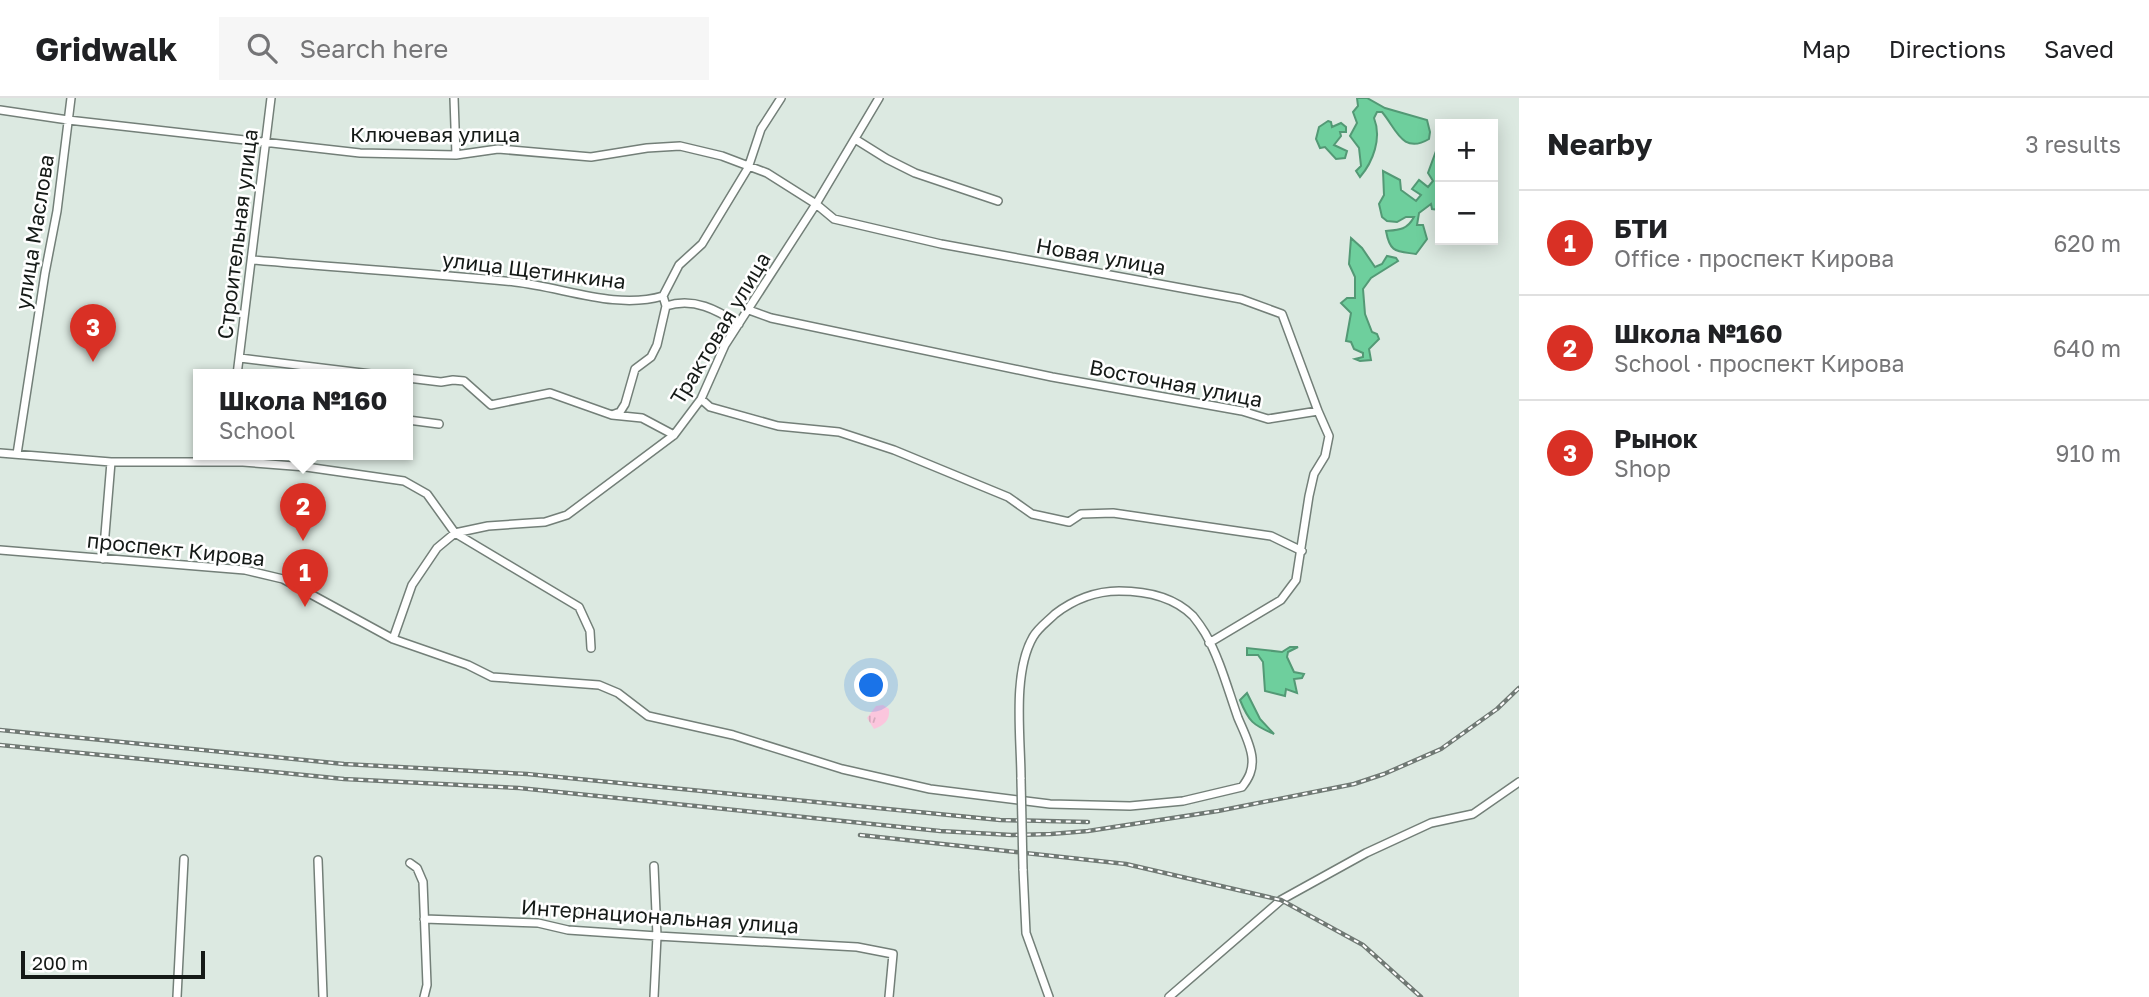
<!DOCTYPE html>
<meta charset="utf-8">
<style>
:root{--surface:#fff;--page:#f6f6f6;--text:#202124;--muted:#757577;--line:#e0e0e0;--accent:#d93025}
body{margin:0;font-family:"Golos Text",sans-serif;background:var(--page);color:var(--text)}
.controls{position:absolute;right:21px;top:21px;display:grid;overflow:hidden;border-radius:0px;box-shadow:0 4px 18px #0003}
.controls button{width:63px;height:63px;display:grid;place-items:center;padding:0;border:0;border-bottom:2px solid var(--line);background:var(--surface);color:var(--text);font:35px sans-serif}
.scale{position:absolute;left:21px;bottom:18px;width:184px;box-sizing:border-box;padding-left:7px;border:4px solid #151a17;border-top:0;font-size:19px;line-height:24px;white-space:nowrap;color:#151a17;-webkit-text-stroke:5px #fff;paint-order:stroke}
.you{position:absolute;left:872px;top:588px;width:24px;height:24px;margin:-18px;border:5px solid #fff;border-radius:50%;background:#1a73e8;box-shadow:0 0 0 10px #1a73e833}
.badge{display:grid;place-items:center;width:46px;height:46px;border-radius:50%;background:var(--accent);color:#fff;font-size:23px;font-weight:700}
.pin{position:absolute;translate:-50% -58px;filter:drop-shadow(0 2px 4px #0008)}
.pin::after{content:'';position:absolute;top:37px;width:24px;height:21px;background:inherit;clip-path:polygon(0 0,100% 0,50% 100%)}
.popup{position:absolute;left:193px;top:271px;width:220px;height:91px;box-sizing:border-box;display:grid;place-content:center;border-radius:0px;background:var(--surface);filter:drop-shadow(0 2px 5px #0005);font-size:23px;white-space:nowrap;color:var(--muted)}
.popup b{font-size:26px;color:var(--text)}
.popup::after{content:'';position:absolute;left:50%;top:100%;margin-left:-14px;border:14px solid transparent;border-top-color:var(--surface)}
.list{margin:0;padding:0;list-style:none}
h2{display:flex;justify-content:space-between;align-items:center;height:91px;margin:0;padding:0 28px;font-size:30px}
h2 small{font-size:23px;font-weight:400;color:var(--muted)}
.list li{display:grid;grid-template-columns:46px 1fr auto;gap:21px;align-items:center;box-sizing:border-box;height:105px;padding:0 28px;border-top:2px solid var(--line)}
.list b{display:block;font-size:26px;white-space:nowrap}
.list p{margin:0;font-size:23px;white-space:nowrap;color:var(--muted)}
.list em{font-size:23px;font-style:normal;color:var(--muted)}
.icon{flex:none;width:38px;height:38px;fill:none;stroke:currentColor;stroke-width:2;stroke-linecap:round;stroke-linejoin:round}
.map{position:relative;flex:none;width:1519px;height:899px;overflow:hidden}
header{display:flex;align-items:center;gap:42px;box-sizing:border-box;height:98px;padding:0 35px;background:var(--surface);border-bottom:2px solid var(--line)}
header strong{font-size:33px}
nav{display:flex;gap:38px;margin-inline-start:auto;font-size:24px}
.search{width:490px;height:63px;background:var(--page);display:flex;align-items:center;gap:18px;box-sizing:border-box;padding:0 24px;border-radius:0px;color:var(--muted);font-size:26px}
main{display:flex}
aside{flex:1;background:var(--surface)}
.map>svg:first-child{display:block}
.grass{fill:url(#grass-tufts)}
.water{fill:#6ecf9d;stroke:#539975;stroke-width:2}
.lines{fill:none;stroke-linecap:round;stroke-linejoin:round}
.minor-casing{stroke:#737f78;stroke-width:10}
.minor{stroke:#fff;stroke-width:7}
.rail-casing{stroke:#707974;stroke-width:4.5}
.rail{stroke:#fff;stroke-width:2;stroke-dasharray:5;stroke-linecap:butt}
.minor-bridge-casing{stroke:#737f78;stroke-width:10;stroke-linecap:butt}
.minor-bridge{stroke:#fff;stroke-width:7}
.labels{text-anchor:middle;dominant-baseline:central;stroke-width:5;stroke-linejoin:round;paint-order:stroke}
.street-label{font-size:21px;fill:#151a17;stroke:#fff}
</style>
<header>
<strong>Gridwalk</strong>
<div class="search"><svg class="icon" aria-label="search" viewBox="0 0 24 24"><circle cx="10" cy="10" r="6"/><path d="M15 15l6 6"/></svg>Search here</div>
<nav><a>Map</a><a>Directions</a><a>Saved</a></nav>
</header>
<main>
<div class="map">
<svg width="1519" height="899" viewBox="0 0 1519 899">
<defs>
<pattern id="grass-tufts" width="24" height="20" patternUnits="userSpaceOnUse" patternTransform="scale(1.75)"><rect width="24" height="20" fill="#fbc6dd"/><path d="M3 7l-1-3M5 7V3M7 7l1-3M15 17l-1-3M17 17v-4M19 17l1-3" fill="none" stroke="#d6aabd"/></pattern>
</defs>
<rect width="100%" height="100%" fill="#dce9e1"/>
<!-- grass -->
<path class="grass" d="M883 607 889 611C890 623 884 627 874 631L867 620 876 608Z"/>
<!-- water -->
<path class="water" d="M1357 0H1367L1385 10 1427 22 1430 34 1429 41C1402 57 1396 30 1382 14H1377L1374 20C1382 40 1373 64 1360 79L1356 73 1361 68 1359 50 1350 38 1357 25 1353 14 1358 8Z
M1328 23 1331 24 1332 29 1341 25 1346 29V34H1340L1341 38 1334 47 1347 53 1345 60 1336 61 1325 49 1320 50 1316 41 1319 29Z
M1440 52V112L1432 111 1431 106 1419 115 1417 127H1423L1427 141 1416 156C1396 153 1390 155 1386 133 1399 132 1407 132 1414 119H1406L1397 124 1387 123 1382 119 1379 106 1384 97 1383 73 1400 82 1401 92 1416 103 1421 97 1412 91 1419 82 1428 89 1433 83 1428 75 1436 53Z
M1351 140 1362 150 1375 169 1382 166 1387 158 1396 160 1398 163 1371 180 1363 191 1365 216 1372 234 1377 236 1379 241 1369 251 1371 262 1360 263 1355 261 1363 259V255L1354 251 1351 244 1346 243 1351 215 1341 205 1347 200H1355V179L1349 166Z
M1290 549H1298L1288 554 1287 559 1294 574 1304 576 1302 580 1294 581 1297 595 1286 591 1285 598 1265 593 1263 564 1258 557H1247V550L1282 554Z
M1247 595 1260 621 1274 636C1253 627 1249 624 1240 602Z"/>
<g class="lines">
<!-- minor casing -->
<g class="minor-casing">
<path id="minor" d="M454 0 456 57
M0 12 68 22 360 55 456 57 498 51 591 59 647 50 680 48 722 58 767 75 816 106 834 121 941 146 1241 201 1282 216 1318 313
M855 41 887 61 915 75 998 103
M253 162C340 170 428 175 515 184 563 189 615 212 663 198L679 167 702 146 748 70 761 31 781 0
M666 208C694 199 717 212 739 226
M749 212 771 220 1052 279 1242 313 1268 321 1318 313 1329 338 1325 358 1314 376 1309 398 1296 482 1281 502 1209 545
M240 260 379 277
M237 277 271 0
M408 280 441 284 453 282 464 283 491 307 550 295 612 317 642 320 674 337
M701 301 710 309 778 328 839 334 894 352 1008 399 1032 416 1069 424 1081 416 1113 415 1271 438 1302 453
M612 317 620 314 625 306 635 271 651 259 657 247 666 208 663 198
M408 322 439 326
M0 355 111 364H243L306 369 404 383 427 396 455 435 579 509 590 533 591 550
M17 356 45 175 57 113 71 0
M0 452 245 472 283 481 393 541 468 567 492 579 599 587 618 595 648 618 733 637 842 671 930 691 1050 706 1130 708 1183 703 1242 689C1249 680 1253 672 1252 660 1251 647 1243 632 1238 620 1228 592 1220 561 1205 535 1202 530 1197 523 1193 518 1173 498 1146 493 1119 493 1096 493 1073 502 1055 516 1048 523 1038 530 1033 539 1012 575 1021 641 1021 681
M103 461 111 364
M393 541 412 487 437 450 455 435 488 428 545 424 567 417 674 337 701 301 725 247 816 106 879 0
M318 762 323 899
M410 765 417 770 423 784 427 887 424 899
M1023 771 1026 835 1049 899
M424 821 538 825 568 832 657 838 857 849 893 856 889 899
M177 899 184 761
M654 899 657 838 654 768
M1169 899 1281 802 1366 755 1431 725 1473 716 1519 684"/>
</g>
<!-- minor -->
<use href="#minor" class="minor"/>
<!-- rail casing -->
<g class="rail-casing">
<path id="rail" d="M0 632 344 666 527 676 1000 722 1088 724
M0 647 344 681 519 690 940 733 1012 737 1051 736 1088 733 1218 713 1354 686 1384 676 1441 651 1497 611 1519 590
M860 737 1126 766 1281 802 1363 847 1421 899"/>
</g>
<!-- rail -->
<use href="#rail" class="rail"/>
<!-- minor-bridge casing -->
<g class="minor-bridge-casing">
<path id="minor-bridge" d="M1021 681 1023 771"/>
</g>
<!-- minor-bridge -->
<use href="#minor-bridge" class="minor-bridge"/>
</g>
<g class="labels">
<!-- street labels -->
<g class="street-label">
<text x="435" y="36">Ключевая улица</text>
<text transform="translate(34 134) rotate(-81)">улица Маслова</text>
<text transform="translate(237 136) rotate(-83)">Строительная улица</text>
<text transform="translate(1101 158) rotate(10)">Новая улица</text>
<text transform="translate(534 172) rotate(7)">улица Щетинкина</text>
<text transform="translate(720 230) rotate(-59)">Трактовая улица</text>
<text transform="translate(1176 285) rotate(11)">Восточная улица</text>
<text transform="translate(176 451) rotate(6)">проспект Кирова</text>
<text transform="translate(660 818) rotate(4)">Интернациональная улица</text>
</g>
</g>
</svg>
<div class="controls">
<button>+</button>
<button>−</button>
</div>
<div class="scale">200 m</div>
<div class="you"></div>
<div class="pin badge" style="left:305px;top:509px">1</div>
<div class="pin badge" style="left:303px;top:443px">2</div>
<div class="popup"><b>Школа №160</b>School</div>
<div class="pin badge" style="left:93px;top:264px">3</div>
</div>
<aside>
<h2>Nearby<small>3 results</small></h2>
<ul class="list">
<li><span class="badge">1</span><div><b>БТИ</b><p>Office · проспект Кирова</p></div><em>620 m</em></li>
<li><span class="badge">2</span><div><b>Школа №160</b><p>School · проспект Кирова</p></div><em>640 m</em></li>
<li><span class="badge">3</span><div><b>Рынок</b><p>Shop</p></div><em>910 m</em></li>
</ul>
</aside>
</main>
